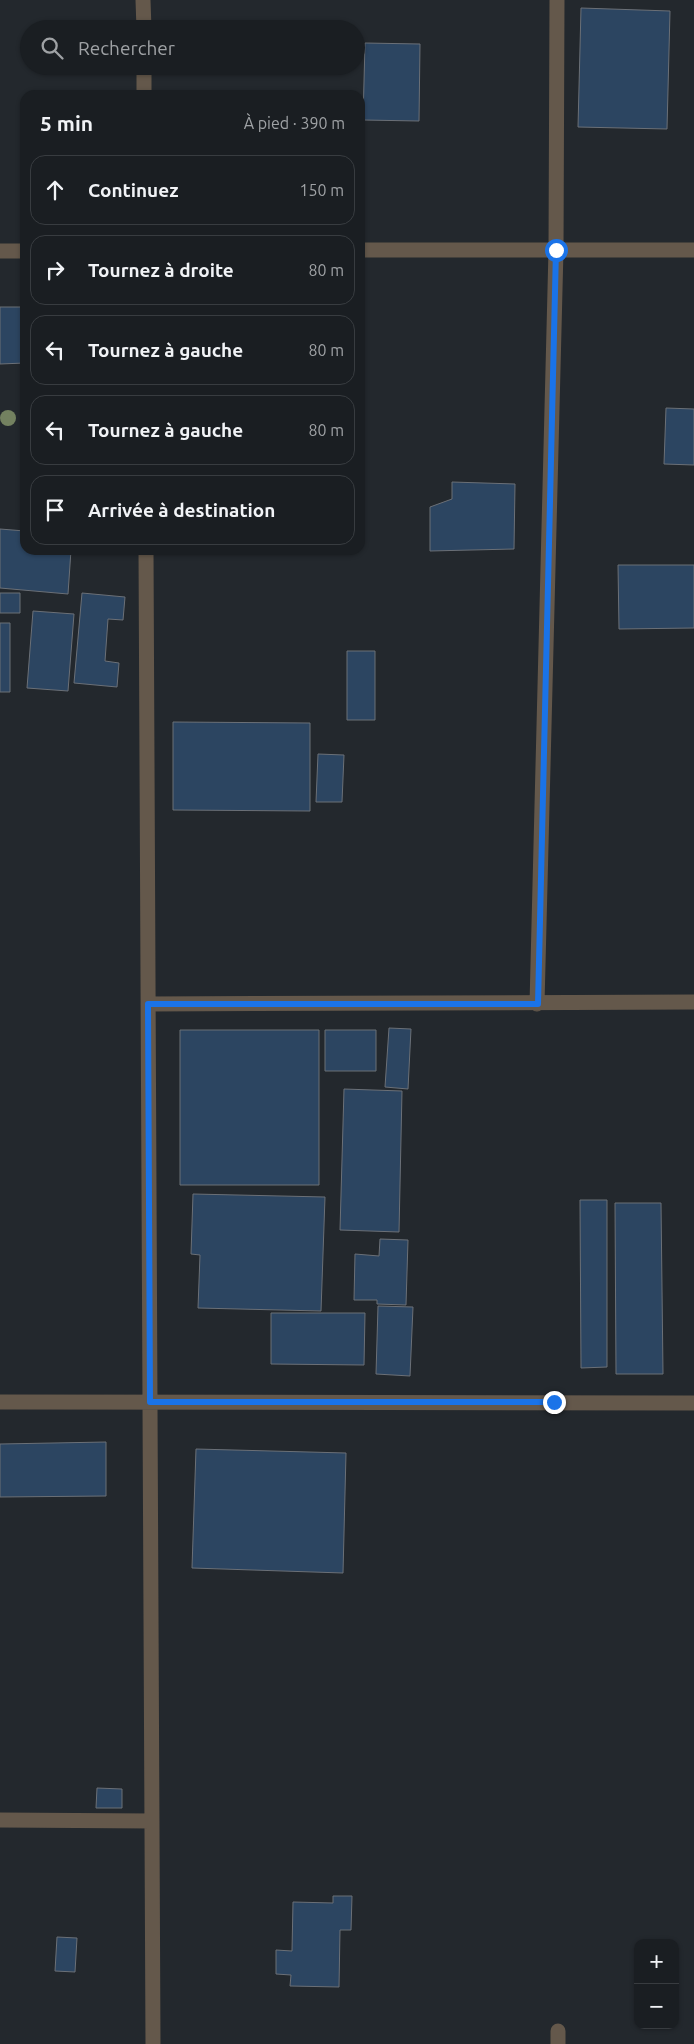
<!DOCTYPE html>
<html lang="fr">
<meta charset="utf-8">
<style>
:root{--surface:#1a1e22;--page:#23272a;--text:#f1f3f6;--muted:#9fa2a5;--line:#383c40}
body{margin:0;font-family:Ubuntu,sans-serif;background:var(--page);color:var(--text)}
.controls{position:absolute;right:15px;bottom:15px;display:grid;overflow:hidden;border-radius:10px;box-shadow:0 1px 4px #0004}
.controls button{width:45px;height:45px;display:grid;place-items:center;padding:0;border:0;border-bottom:1px solid var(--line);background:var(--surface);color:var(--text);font:25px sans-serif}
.stop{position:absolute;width:15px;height:15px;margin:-11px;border:4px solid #1a73e8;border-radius:50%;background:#fff}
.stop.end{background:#1a73e8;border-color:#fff;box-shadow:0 1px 5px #0008}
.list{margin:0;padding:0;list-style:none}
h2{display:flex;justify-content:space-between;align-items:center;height:65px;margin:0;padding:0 20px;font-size:21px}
h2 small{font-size:16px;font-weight:400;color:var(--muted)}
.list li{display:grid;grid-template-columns:32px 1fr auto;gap:15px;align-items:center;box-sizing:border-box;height:70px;margin:0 10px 10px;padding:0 10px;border:1px solid var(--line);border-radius:15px}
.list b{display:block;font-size:19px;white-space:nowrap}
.list em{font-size:16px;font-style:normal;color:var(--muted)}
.icon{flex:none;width:28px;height:28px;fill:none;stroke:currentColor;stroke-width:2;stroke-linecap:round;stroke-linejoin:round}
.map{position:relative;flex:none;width:694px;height:2044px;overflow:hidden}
.search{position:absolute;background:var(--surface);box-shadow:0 1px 4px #0004;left:20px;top:20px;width:345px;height:55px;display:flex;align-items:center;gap:12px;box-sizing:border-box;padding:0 18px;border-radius:28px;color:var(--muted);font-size:19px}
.panel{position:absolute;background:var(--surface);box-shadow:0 1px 4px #0004;left:20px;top:90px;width:345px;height:465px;border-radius:15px}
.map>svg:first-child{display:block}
.building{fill:#2c4561;stroke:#6b7077}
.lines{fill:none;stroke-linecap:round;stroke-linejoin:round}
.minor{stroke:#64584b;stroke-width:15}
.tree{fill:#738160}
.route{stroke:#1a73e8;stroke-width:6}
</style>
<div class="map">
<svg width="694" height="2044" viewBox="0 0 694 2044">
<rect width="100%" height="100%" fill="#23282d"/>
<!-- building -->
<path class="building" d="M581 8 670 11 667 129 578 127Z
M365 43 420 44 419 121 363 120Z
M0 307H25V363L0 364Z
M666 408 694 409V465L664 464Z
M452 482 515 484 514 549 430 551V507L452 499Z
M0 529 25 531V550H71L68 594 0 588Z
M618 565H694V628L619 629Z
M0 593H20V613H0Z
M82 593 125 597 123 620 108 619 105 661 119 663 117 687 74 683Z
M33 611 74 614 68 691 27 688Z
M0 623H10V692H0Z
M347 651H375V720H347Z
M173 722 310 723V811L173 810Z
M318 754 344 755 342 802H316Z
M389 1028 411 1029 408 1089 385 1087Z
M180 1030H319V1185H180Z
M325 1030H376V1071H325Z
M344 1089 402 1091 399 1232 340 1230Z
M193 1194 325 1197 321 1311 198 1308 200 1255 191 1254Z
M580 1200H607V1367L581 1368Z
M615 1203H661L663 1374H616Z
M380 1239 408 1240 406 1305 377 1304V1300H354L355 1254 379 1256Z
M378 1306 413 1307 410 1376 376 1374Z
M271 1313H365L364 1365 271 1364Z
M106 1442V1496L0 1497V1444Z
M196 1449 346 1453 343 1573 192 1568Z
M97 1788 122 1789V1808H96Z
M333 1896H352L351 1930H340L339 1987 290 1986 291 1975 276 1974V1950L292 1951 293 1902 333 1903Z
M57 1937 77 1938 75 1972 55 1971Z"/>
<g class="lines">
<!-- minor -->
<path class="minor" d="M143 0 144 29
M144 66V95
M360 250H694
M0 251H25
M146 550 153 2044
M148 1004 694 1002
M537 1004 556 250 557 0
M0 1402 694 1403
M0 1820 152 1821
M558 2031V2044"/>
</g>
<!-- trees -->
<circle class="tree" cx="8" cy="418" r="8"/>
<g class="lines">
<!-- route -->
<path class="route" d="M554 1402H150L148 1004H538L556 250"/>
</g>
</svg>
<div class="controls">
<button>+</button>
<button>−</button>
</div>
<div class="stop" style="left:556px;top:250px"></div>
<div class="stop end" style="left:554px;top:1402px"></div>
<div class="search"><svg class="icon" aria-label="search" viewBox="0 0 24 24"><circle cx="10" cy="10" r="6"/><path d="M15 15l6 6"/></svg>Rechercher</div>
<section class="panel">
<h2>5 min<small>À pied · 390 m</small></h2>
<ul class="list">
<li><svg class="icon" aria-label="ahead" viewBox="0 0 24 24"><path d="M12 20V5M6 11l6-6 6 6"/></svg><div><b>Continuez</b></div><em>150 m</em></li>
<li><svg class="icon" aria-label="right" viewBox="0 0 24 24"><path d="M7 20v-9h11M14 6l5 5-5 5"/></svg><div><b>Tournez à droite</b></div><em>80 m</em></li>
<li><svg class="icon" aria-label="left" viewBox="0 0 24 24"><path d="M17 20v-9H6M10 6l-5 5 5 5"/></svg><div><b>Tournez à gauche</b></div><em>80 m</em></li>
<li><svg class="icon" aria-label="left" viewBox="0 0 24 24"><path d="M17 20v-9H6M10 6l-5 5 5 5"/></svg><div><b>Tournez à gauche</b></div><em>80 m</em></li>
<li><svg class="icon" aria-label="arrive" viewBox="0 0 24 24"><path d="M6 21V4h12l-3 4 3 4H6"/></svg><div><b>Arrivée à destination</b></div></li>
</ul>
</section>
</div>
